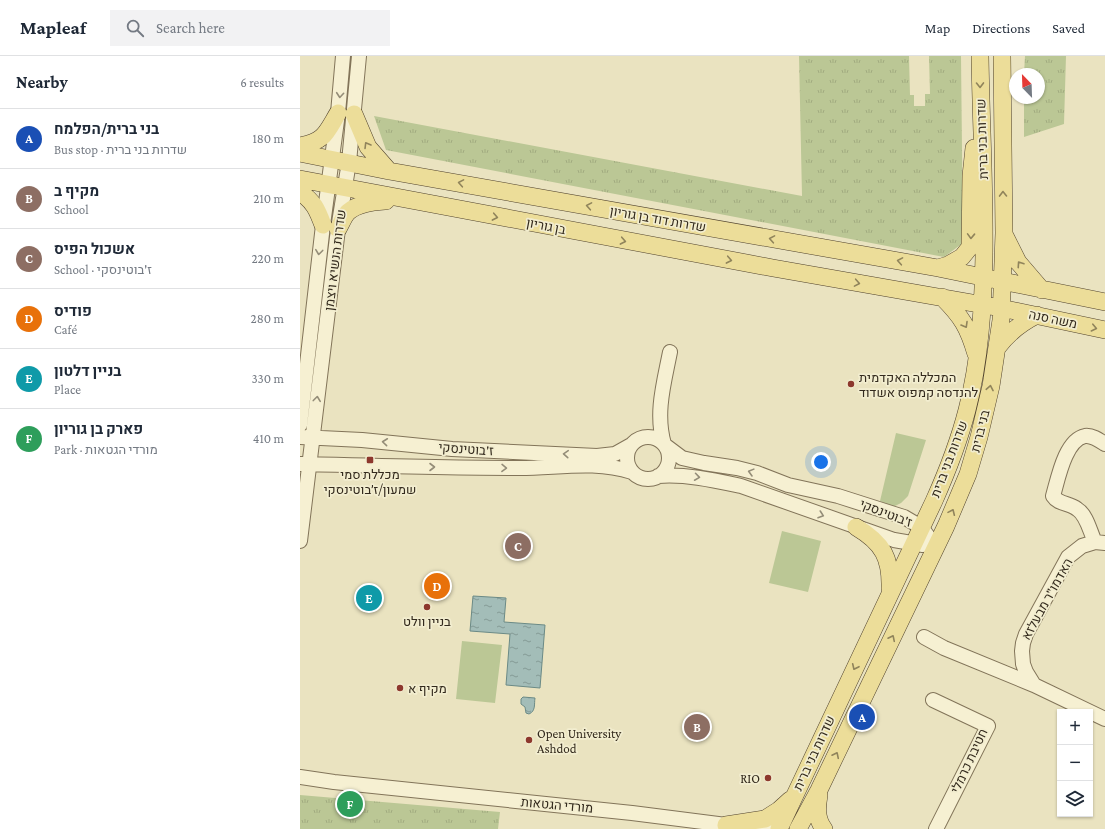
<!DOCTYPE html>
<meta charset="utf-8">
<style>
:root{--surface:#fff;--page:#f2f2f3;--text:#1f2937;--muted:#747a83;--line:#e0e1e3;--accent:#ea580c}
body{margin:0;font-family:"Crimson Pro",Heebo,serif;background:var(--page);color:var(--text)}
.controls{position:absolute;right:12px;bottom:12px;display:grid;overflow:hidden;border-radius:0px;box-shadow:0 1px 3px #0004}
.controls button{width:36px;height:36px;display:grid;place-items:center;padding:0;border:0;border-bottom:1px solid var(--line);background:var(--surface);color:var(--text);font:20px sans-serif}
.compass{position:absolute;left:709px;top:12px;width:36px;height:36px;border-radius:50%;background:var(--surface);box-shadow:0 1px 3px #0004;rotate:337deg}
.you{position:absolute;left:521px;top:406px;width:14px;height:14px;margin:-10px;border:3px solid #fff;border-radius:50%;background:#1a73e8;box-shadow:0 0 0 6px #1a73e833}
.badge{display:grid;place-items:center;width:26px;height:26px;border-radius:50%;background:var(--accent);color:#fff;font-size:13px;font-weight:700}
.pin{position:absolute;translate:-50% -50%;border:2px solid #fff;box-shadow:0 1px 4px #0006}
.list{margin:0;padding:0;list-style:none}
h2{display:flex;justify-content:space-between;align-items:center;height:52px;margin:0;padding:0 16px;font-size:17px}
h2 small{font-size:13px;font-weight:400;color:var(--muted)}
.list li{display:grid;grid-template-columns:26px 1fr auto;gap:12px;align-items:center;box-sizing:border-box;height:60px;padding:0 16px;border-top:1px solid var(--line)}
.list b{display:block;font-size:15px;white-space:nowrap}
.list p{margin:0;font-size:13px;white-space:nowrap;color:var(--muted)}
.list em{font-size:13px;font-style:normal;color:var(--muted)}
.icon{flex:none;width:22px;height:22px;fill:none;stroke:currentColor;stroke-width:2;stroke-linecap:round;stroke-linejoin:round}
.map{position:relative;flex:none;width:805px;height:773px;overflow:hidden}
header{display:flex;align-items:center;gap:24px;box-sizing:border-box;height:56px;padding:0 20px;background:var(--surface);border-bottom:1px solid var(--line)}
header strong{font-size:19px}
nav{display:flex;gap:22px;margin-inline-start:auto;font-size:14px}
.search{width:280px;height:36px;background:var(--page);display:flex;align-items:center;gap:10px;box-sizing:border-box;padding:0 14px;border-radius:0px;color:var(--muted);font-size:15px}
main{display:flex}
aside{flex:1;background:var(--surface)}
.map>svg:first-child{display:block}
.grass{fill:url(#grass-tufts)}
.garden{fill:#bbc795}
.water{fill:url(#water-ripples);stroke:#6b8a86}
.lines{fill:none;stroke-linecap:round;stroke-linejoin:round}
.minor-casing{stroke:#827459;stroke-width:16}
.major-casing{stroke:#50422d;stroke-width:18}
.minor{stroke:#f6f0d2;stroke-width:14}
.major{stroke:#ecdd99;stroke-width:17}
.oneway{stroke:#90845b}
.oneway2{stroke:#948d78}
.poi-dot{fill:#8d382d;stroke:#f2edcf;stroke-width:1.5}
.labels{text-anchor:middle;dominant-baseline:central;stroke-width:3.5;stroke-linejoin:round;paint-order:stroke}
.street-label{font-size:13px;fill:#332a1d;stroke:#f2edcf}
.poi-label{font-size:13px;fill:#332a1d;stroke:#f2edcf;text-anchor:start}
</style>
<header>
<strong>Mapleaf</strong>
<div class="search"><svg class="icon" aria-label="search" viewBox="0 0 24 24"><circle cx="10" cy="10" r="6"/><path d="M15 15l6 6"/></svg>Search here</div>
<nav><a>Map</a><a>Directions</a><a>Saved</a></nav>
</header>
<main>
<aside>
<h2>Nearby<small>6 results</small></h2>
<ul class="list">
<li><span class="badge" style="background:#1a4fb4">A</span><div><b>בני ברית/הפלמח</b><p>Bus stop · שדרות בני ברית</p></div><em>180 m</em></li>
<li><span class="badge" style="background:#8d6e63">B</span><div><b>מקיף ב</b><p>School</p></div><em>210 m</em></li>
<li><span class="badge" style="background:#8d6e63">C</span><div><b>אשכול הפיס</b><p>School · ז'בוטינסקי</p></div><em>220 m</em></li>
<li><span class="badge" style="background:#e8710a">D</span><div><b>פודיס</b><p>Café</p></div><em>280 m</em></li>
<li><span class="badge" style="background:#0f9aa8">E</span><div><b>בניין דלטון</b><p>Place</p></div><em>330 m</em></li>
<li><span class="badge" style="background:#2e9e5b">F</span><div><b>פארק בן גוריון</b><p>Park · מורדי הגטאות</p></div><em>410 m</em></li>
</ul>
</aside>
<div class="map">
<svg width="805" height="773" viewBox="0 0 805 773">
<defs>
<pattern id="grass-tufts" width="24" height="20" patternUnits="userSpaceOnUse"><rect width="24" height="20" fill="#bbc795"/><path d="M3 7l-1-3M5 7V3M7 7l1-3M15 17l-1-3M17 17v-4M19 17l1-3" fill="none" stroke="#a1ab80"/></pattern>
<pattern id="water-ripples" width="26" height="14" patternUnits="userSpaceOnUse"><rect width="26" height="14" fill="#a3bdb8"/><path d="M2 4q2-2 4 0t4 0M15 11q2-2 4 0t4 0" fill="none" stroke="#859a95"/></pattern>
</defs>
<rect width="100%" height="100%" fill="#eae3c0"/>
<!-- grass -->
<path class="grass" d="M499 0H609L610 39H614V50H625V38H630L629 0H661L663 187 644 201 86 94 74 60 502 140Z
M725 0H766L764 68 724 81V42H739V18H724Z
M0 739 200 756 198 773H0Z"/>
<!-- garden -->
<path class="garden" d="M596 377 626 384 608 440 601 447 593 451 580 445Z
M482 475 521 485 508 536 469 527Z
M162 585 202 589 195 647 156 643Z"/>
<!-- water -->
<path class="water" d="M173 540 206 542 204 566 245 569 240 632 206 629 210 578 170 575Z
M223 641 235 642C234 648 236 655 229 658L226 657 225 651 221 648V643Z"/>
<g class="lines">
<!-- minor casing -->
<g class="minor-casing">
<path id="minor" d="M0 369 23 169 38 57 43 0
M327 402a21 21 0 1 1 42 0a21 21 0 1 1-42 0Z
M0 381 62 384 152 393 297 400 315 398 331 389
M364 388C355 357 364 327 370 296
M366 390 382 402 404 407 437 412 457 417 488 429 538 440 604 461 621 471 636 491
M0 408C74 410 147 412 220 412 258 412 295 404 332 416
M358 420C387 418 413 424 441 430L594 484 623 489
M0 485 38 173 49 106 59 0
M795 486C790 476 787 459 777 453 769 447 758 448 753 440 758 423 765 384 785 380 792 379 799 384 805 388
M805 487 795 486 782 490 768 501 726 578 723 587 722 595 723 608 726 616 734 629 805 663
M624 581 644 592 734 629
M633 644 688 670 636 773
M0 721 34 726 332 757 426 769 479 773"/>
</g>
<!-- major casing -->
<g class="major-casing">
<path id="major" d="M54 58 68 91 89 115
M0 90C25 85 26 77 38 57
M0 97 89 115 638 212 805 246
M0 123 473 212 701 252 805 274
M0 136C14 146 17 153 23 169
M38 173C41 168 44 160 48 156 58 147 74 146 86 145
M705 180 718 206 742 234
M638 212 648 209 662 201 670 191 671 120 674 92
M642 241C662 261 668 271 676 298
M697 292C708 277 721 267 737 259
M556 471C583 487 591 502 590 533
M519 739C517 751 516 763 524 773
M426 769 465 763 479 754 490 744
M479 773 634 445C647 416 659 385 667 354 680 304 683 252 684 200 685 134 681 67 680 0
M498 773 519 734 646 470 668 418 679 381 691 330 701 264 704 177 702 0"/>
</g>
<!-- minor -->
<use href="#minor" class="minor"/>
<!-- major -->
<use href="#major" class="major"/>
</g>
<!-- one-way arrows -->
<defs><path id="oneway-chevron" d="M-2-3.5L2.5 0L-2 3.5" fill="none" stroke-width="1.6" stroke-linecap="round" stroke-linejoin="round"/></defs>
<g class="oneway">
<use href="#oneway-chevron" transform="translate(680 29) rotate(89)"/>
<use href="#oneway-chevron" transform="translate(67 89) rotate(-121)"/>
<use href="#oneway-chevron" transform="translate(161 127) rotate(-170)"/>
<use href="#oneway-chevron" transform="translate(703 138) rotate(-91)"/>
<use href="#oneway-chevron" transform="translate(289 150) rotate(-170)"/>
<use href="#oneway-chevron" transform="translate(195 161) rotate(11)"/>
<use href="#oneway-chevron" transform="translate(671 180) rotate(92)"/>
<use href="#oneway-chevron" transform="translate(472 183) rotate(-170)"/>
<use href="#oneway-chevron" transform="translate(323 185) rotate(11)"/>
<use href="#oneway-chevron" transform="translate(429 204) rotate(11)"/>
<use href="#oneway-chevron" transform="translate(600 205) rotate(-170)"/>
<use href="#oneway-chevron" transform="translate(720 208) rotate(-124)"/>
<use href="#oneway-chevron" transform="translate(557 227) rotate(10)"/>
<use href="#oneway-chevron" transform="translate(665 269) rotate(60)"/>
<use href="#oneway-chevron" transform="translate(794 272) rotate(13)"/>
<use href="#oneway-chevron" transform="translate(690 332) rotate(-79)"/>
<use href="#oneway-chevron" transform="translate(652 456) rotate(-66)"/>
<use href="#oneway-chevron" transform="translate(592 582) rotate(-64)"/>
<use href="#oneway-chevron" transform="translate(555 611) rotate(115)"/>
<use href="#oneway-chevron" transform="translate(536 699) rotate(-64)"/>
</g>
<g class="oneway2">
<use href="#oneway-chevron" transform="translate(40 39) rotate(95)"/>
<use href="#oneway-chevron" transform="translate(19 196) rotate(97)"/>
<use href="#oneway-chevron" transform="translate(17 343) rotate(-83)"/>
<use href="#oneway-chevron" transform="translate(85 386) rotate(-174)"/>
<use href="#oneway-chevron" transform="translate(266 398) rotate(-176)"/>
<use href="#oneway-chevron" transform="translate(132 411)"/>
<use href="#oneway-chevron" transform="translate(204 412) rotate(1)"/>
<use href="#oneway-chevron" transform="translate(451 416) rotate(-165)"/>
<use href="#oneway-chevron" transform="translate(397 421) rotate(8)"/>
<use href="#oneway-chevron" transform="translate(521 459) rotate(19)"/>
</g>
<!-- markers -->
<g class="poi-dot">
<circle cx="551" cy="328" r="4"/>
<rect x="66" y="400" width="8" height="8" rx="2"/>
<circle cx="127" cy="551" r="4"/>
<circle cx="100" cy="632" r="4"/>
<circle cx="229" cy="684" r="4"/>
<circle cx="468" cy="722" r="4"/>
</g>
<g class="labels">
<!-- street labels -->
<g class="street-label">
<text transform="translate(682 83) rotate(-92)">שדרות בני ברית</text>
<text transform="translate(358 163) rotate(10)">שדרות דוד בן גוריון</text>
<text transform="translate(246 170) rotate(11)">בן גוריון</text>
<text transform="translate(35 204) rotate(-83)">שדרות הנשיא ויצמן</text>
<text transform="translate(753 263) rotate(12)">משה סנה</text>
<text transform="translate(680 375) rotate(-76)">בני ברית</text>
<text transform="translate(166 393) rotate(4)">ז'בוטינסקי</text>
<text transform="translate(649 403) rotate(-69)">שדרות בני ברית</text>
<text transform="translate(586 457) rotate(21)">ז'בוטינסקי</text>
<text transform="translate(747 543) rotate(-61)">האדמו"ר מבעלזא</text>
<text transform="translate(514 697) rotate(-65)">שדרות בני ברית</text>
<text transform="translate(669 705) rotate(-65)">חטיבת כרמלי</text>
<text transform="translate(257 749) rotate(5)">מורדי הגטאות</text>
</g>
<!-- poi labels -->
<g class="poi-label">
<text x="559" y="321">המכללה האקדמית<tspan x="559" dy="15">להנדסה קמפוס אשדוד</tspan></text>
<text x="70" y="418" text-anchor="middle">מכללת סמי<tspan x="70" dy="15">שמעון/ז׳בוטינסקי</tspan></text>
<text x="127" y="565" text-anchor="middle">בניין וולט</text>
<text x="108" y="632">מקיף א</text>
<text x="237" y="677">Open University<tspan x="237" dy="15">Ashdod</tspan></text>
<text x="460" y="722" text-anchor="end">RIO</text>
</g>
</g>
</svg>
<div class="controls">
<button>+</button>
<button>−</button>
<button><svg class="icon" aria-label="layers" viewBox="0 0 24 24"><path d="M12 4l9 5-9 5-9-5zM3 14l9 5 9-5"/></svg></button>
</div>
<svg class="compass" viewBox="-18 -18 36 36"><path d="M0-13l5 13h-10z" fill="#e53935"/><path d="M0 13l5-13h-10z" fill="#747a83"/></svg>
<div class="you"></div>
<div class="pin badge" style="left:562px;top:661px;background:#1a4fb4">A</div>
<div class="pin badge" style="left:397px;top:671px;background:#8d6e63">B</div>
<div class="pin badge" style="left:218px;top:490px;background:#8d6e63">C</div>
<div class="pin badge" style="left:137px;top:530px;background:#e8710a">D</div>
<div class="pin badge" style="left:69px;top:542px;background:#0f9aa8">E</div>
<div class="pin badge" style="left:50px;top:748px;background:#2e9e5b">F</div>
</div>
</main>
